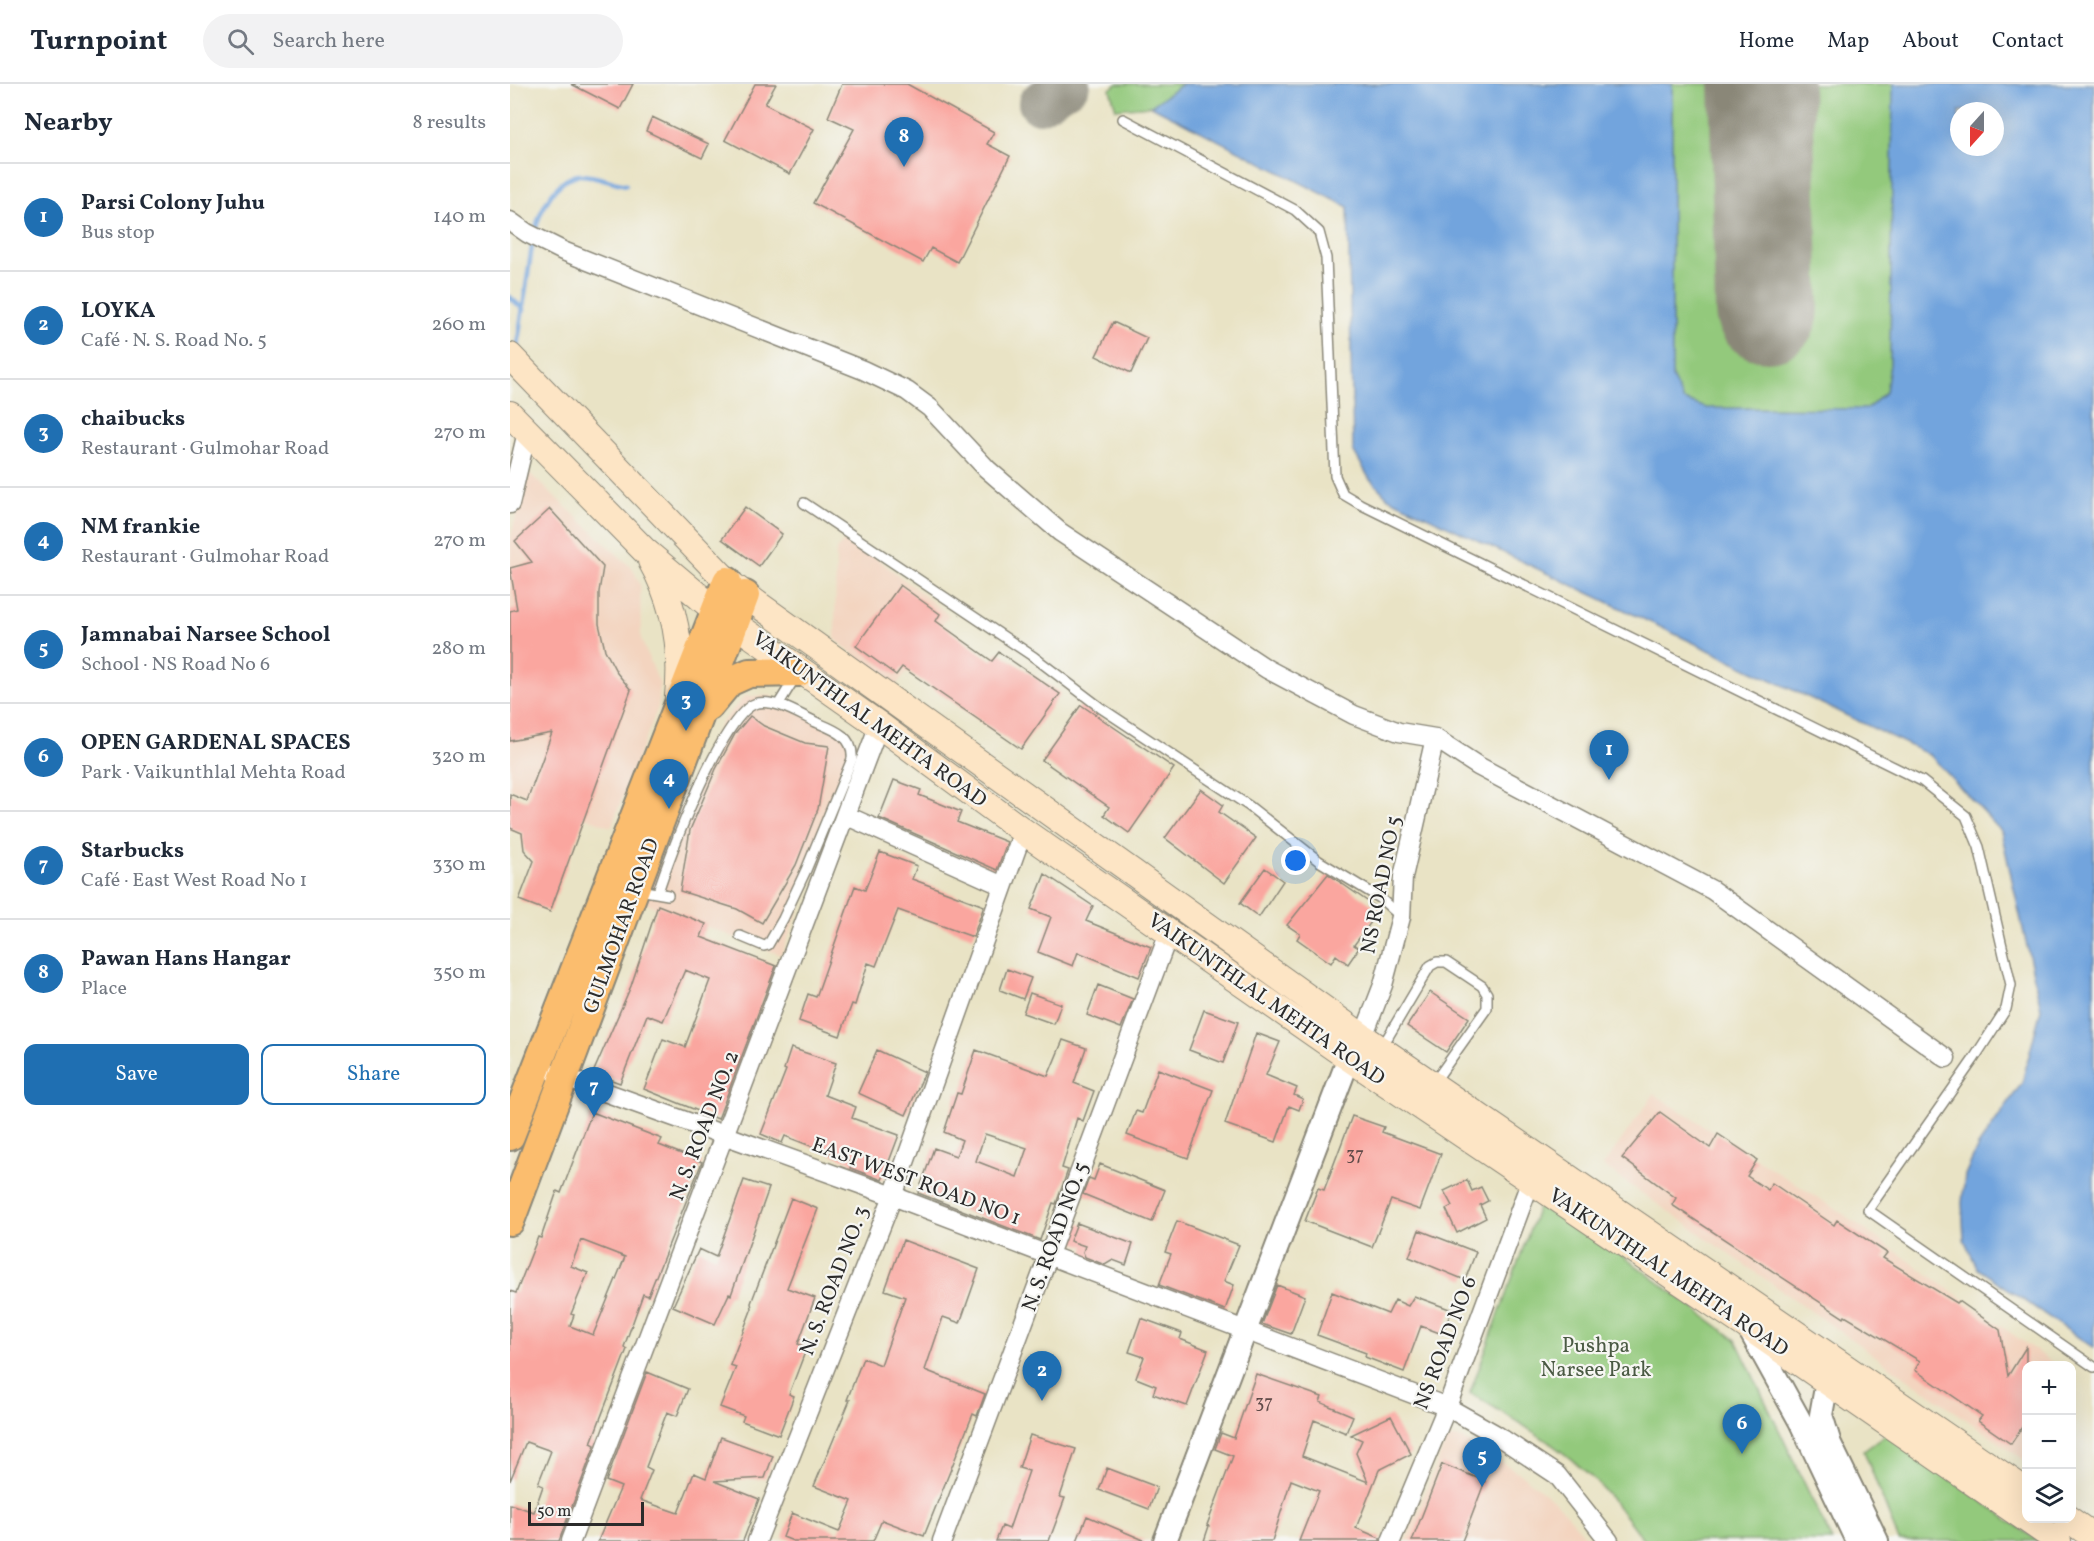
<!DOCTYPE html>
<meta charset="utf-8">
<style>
:root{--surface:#fff;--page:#f2f2f3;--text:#1f2937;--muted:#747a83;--line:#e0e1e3;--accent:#1f6fb2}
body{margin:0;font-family:Vollkorn,serif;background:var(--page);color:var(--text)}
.controls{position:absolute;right:18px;bottom:18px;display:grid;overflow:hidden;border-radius:12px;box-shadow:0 6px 24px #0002}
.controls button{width:54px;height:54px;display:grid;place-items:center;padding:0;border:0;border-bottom:2px solid var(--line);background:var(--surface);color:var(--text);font:30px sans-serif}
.compass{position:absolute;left:1440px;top:18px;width:54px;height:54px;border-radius:50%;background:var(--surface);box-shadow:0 6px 24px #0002;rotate:201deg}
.scale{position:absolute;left:18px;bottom:15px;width:116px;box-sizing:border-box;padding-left:6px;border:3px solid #2b2b2b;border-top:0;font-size:16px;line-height:21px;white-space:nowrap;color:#2b2b2b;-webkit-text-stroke:4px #f6f6f2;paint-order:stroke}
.you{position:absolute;left:786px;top:777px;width:21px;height:21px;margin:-15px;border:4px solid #fff;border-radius:50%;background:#1a73e8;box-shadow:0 0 0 9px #1a73e833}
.badge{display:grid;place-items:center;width:39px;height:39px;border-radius:50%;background:var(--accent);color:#fff;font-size:20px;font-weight:700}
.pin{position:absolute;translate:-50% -50px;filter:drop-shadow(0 2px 3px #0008)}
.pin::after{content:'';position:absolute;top:32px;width:21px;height:18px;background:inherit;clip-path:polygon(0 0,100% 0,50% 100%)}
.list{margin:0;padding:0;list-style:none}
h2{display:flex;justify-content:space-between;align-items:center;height:78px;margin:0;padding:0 24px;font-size:26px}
h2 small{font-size:20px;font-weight:400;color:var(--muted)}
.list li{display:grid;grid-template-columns:39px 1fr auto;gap:18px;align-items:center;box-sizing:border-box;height:108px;padding:0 24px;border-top:2px solid var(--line)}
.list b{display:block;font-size:22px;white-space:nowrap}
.list p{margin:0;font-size:20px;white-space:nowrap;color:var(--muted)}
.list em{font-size:20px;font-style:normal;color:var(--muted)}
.actions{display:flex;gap:12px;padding:18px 24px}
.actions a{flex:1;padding:14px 0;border:2px solid var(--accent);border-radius:12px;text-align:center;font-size:21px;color:var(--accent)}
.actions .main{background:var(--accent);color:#fff}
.icon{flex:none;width:33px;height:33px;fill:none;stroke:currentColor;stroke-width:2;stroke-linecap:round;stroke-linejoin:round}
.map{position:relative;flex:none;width:1584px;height:1457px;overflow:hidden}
header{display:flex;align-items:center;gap:36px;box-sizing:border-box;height:84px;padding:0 30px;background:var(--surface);border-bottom:2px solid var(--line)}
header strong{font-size:28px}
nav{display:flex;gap:33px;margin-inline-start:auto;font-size:21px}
.search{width:420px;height:54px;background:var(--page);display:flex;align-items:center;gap:15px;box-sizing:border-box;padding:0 21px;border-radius:33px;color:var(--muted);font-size:22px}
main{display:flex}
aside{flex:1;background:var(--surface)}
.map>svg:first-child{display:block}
.built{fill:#f3d4bf}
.green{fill:#93c97b;stroke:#5f7a53;stroke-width:1.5}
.water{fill:#72a4dd;stroke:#4e6884;stroke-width:1.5;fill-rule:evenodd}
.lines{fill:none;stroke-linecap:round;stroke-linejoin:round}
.stream{stroke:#72a4dd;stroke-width:4.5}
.taxiway{stroke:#8a8778;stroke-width:42}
.runway{stroke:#8a8778;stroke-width:104}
.building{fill:#faa69f;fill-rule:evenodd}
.service-casing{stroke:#8a8778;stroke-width:12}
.minor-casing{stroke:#8a8778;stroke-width:21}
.tertiary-casing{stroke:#8a8778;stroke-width:26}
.secondary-casing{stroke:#8a8778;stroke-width:28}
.primary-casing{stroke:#8a8778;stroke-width:32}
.service{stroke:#fff;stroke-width:9}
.minor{stroke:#fff;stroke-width:18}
.tertiary{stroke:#fff;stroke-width:22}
.secondary{stroke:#fde5c5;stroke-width:26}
.primary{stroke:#fbbd6e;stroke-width:28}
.labels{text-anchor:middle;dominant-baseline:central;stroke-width:4.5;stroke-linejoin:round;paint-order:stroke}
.number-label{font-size:18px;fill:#5f4a48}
.street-label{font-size:21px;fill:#2b2b2b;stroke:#f6f6f2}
.park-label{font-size:21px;fill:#4a5a43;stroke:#f6f6f2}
</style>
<header>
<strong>Turnpoint</strong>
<div class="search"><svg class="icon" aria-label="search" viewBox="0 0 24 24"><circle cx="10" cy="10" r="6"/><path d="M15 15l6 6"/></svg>Search here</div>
<nav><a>Home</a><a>Map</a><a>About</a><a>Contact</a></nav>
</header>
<main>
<aside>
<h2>Nearby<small>8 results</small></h2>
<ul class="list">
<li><span class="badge">1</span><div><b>Parsi Colony Juhu</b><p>Bus stop</p></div><em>140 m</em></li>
<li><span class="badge">2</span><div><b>LOYKA</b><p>Café · N. S. Road No. 5</p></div><em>260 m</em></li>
<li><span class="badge">3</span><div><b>chaibucks</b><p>Restaurant · Gulmohar Road</p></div><em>270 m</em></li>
<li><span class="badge">4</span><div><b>NM frankie</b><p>Restaurant · Gulmohar Road</p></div><em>270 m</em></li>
<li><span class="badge">5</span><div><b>Jamnabai Narsee School</b><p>School · NS Road No 6</p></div><em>280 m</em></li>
<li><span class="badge">6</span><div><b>OPEN GARDENAL SPACES</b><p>Park · Vaikunthlal Mehta Road</p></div><em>320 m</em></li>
<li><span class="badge">7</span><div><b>Starbucks</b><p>Café · East West Road No 1</p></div><em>330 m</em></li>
<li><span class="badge">8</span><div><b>Pawan Hans Hangar</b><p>Place</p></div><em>350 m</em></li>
</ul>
<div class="actions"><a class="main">Save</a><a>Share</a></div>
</aside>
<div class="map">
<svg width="1584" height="1457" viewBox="0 0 1584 1457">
<rect width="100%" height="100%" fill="#f6f6f2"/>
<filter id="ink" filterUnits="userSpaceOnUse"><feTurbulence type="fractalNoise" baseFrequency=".0167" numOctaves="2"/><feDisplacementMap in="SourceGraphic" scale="12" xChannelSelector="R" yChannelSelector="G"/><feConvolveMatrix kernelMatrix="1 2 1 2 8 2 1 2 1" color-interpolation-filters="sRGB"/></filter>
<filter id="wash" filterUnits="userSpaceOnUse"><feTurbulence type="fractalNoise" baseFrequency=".008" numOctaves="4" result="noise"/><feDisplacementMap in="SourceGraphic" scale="24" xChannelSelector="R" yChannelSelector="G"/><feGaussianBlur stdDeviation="1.35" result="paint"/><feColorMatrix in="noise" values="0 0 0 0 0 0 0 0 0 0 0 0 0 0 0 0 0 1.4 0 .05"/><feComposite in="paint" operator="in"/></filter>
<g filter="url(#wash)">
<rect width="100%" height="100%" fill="#e9e3c5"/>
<!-- built -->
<path class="built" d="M17 387 123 485 130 501 131 555 150 601 148 623 101 743 0 704V457Z
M338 452 439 531 384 604 325 555 326 466Z
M235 612H260L337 647 350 667 345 688 271 871 132 818 190 678 212 638Z
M1144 1010 1330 1128 1546 1281 1516 1282V1377L1093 1082Z
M937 1354H950L1008 1388 1046 1418 1080 1457H896Z"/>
<!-- green -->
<path class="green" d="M607 0H673L641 22 606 25 600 5Z
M1162 0H1231L1239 237 1288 236 1281 0H1383L1380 280 1376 308 1357 325 1196 324 1173 316 1162 293Z
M1030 1118 1069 1139 1226 1256 1322 1457H1134C1116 1433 1097 1407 1075 1387 1041 1356 998 1332 960 1309Z
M1377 1350 1528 1457H1389L1354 1367Z"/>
<!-- water -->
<path class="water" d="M673 0H1162V293L1173 316 1196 324 1357 325 1376 308 1380 280 1383 0H1584V1264L1467 1184 1454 1155 1452 1119 1455 1091 1468 1062 1512 999 1531 925 1491 747 1420 671 878 414 859 394 843 366 838 123 641 22ZM1449 27H1485V63H1449Z"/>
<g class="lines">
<!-- stream -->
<path class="stream" d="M25 148C29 127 46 94 69 91 82 90 102 98 116 101
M0 213 14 226
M7 263 23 156"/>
<!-- taxiway -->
<path class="taxiway" d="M529 19 559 0"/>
<!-- runway -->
<path class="runway" d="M1251 0 1257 226"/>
</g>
<g id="blocks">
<!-- building -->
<path class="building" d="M61 0H123L110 25Z
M245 0H266L255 20 304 45 280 90 215 56Z
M332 0H397L484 48 477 60 500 72 447 178 421 164 413 178 303 119 344 45 318 33Z
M142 33 199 60 192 74 136 47Z
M603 238 637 254 621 289 586 272Z
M235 423 272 450 249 482 212 455Z
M40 425 93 483 89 508V540L95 566 107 589 121 606 40 828 9 816 24 777 14 766 12 749 0 744V710L17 717 42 649 0 657V527L7 525 0 484 22 478 5 457Z
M390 501 430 530 426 537 482 577 489 568 550 610 511 665 392 583 386 591 346 562Z
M571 621 664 684 619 749 594 731 599 723 532 676Z
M240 632 254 642 295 659 319 662 308 725 286 781 252 839 227 825 170 807 180 746 206 685 225 650Z
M384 696 411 706 409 711 451 728 447 738 497 758 487 786 369 734Z
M691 705 713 721 709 728 746 754 714 799 655 754Z
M370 768 407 782 402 795 474 822 463 853 388 826 366 882 358 879 345 921 342 920 330 952 289 937 298 910 306 913 345 802 355 806Z
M755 784 773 797 749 833 730 819Z
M535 790 583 822 576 837 641 863 629 893 568 868 563 882 528 868 541 833 521 825Z
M818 790 870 826 844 861 849 864 838 880 826 871 821 879 787 855 790 850 777 841Z
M148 821 196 840 191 853 266 882 208 1035 134 1005 153 955 175 963 200 896 175 886 153 937 137 931 110 999 83 989 121 902Z
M497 885 521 894 513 915 490 906Z
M588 901 623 915 611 944 577 931Z
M920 908 959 934 936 968 897 942Z
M520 909 551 920 544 940 513 929Z
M694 926 728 938 713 979 679 966Z
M746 949 770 958 756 991 787 1004 784 1011 793 1015 789 1026 779 1022 766 1058 715 1040Z
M553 956 576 964 564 999 584 1007 573 1037 567 1034 552 1084 558 1086 546 1120 543 1119 530 1156 408 1109 424 1064 446 1072 452 1056 434 1048 447 1009 451 1010 466 966 538 992ZM475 1050 517 1064 507 1093 466 1077Z
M281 964 326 979 315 1011 346 1023 342 1034 389 1051 372 1096 340 1084 342 1078 275 1052 272 1059 251 1050 276 986 274 985Z
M367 966 415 988 396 1031 348 1009Z
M648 985 703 1006 678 1074 617 1051 626 1027 632 1029Z
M82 1028 152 1055 149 1061 192 1078 138 1212 133 1210 114 1263 117 1265 81 1359 85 1361 49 1457H0V1420L24 1428 33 1402 28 1400 41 1367 16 1358 0 1397V1207L6 1209 28 1153 31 1154 47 1107 51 1109ZM71 1156 115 1173 83 1251 60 1242 64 1231 61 1230 78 1189 61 1182Z
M1150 1028 1200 1064 1208 1050 1247 1076 1237 1092 1258 1106 1262 1099 1324 1141 1327 1136 1377 1169 1373 1174 1447 1219 1449 1217 1490 1246 1498 1292 1516 1263V1337L1501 1360 1468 1337 1472 1332 1405 1286 1410 1277 1335 1232 1334 1234 1162 1121 1166 1114 1112 1074Z
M842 1032 874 1043 872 1048 931 1070 910 1126 881 1116 862 1163 795 1137 808 1104 814 1106Z
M590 1080 655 1106 642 1138 573 1110 579 1094 584 1096Z
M234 1096 259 1104 221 1211 219 1210 205 1240 163 1222 189 1165 206 1173Z
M957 1096 962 1107 971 1103 978 1117 970 1121 976 1134 947 1149 936 1125 942 1122 934 1107Z
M281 1114 308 1125 277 1204 305 1214 288 1260 297 1263 279 1310 284 1312 269 1351 232 1337 234 1332 210 1323 226 1283 220 1281 242 1224 241 1219Z
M667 1137 729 1161 714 1197 724 1201 715 1226 649 1201 661 1170 655 1168Z
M567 1139 623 1160 616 1181 603 1176 595 1181 575 1173 573 1168 575 1162 560 1157Z
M909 1146 966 1168 955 1196 899 1173Z
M393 1156 469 1185 450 1239 433 1233 415 1286 475 1310 467 1332 463 1330 414 1452 372 1436 363 1457H283L273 1453 282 1429 329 1448 342 1417 304 1402 340 1316H337L353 1274 371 1281 395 1213 375 1206Z
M767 1201 795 1212 781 1250 752 1240Z
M822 1208 878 1230 885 1216 898 1222 904 1212 942 1226 932 1250 911 1242 894 1288 855 1273 856 1269 807 1251Z
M631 1234 672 1249 670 1255 698 1266 677 1322 643 1310 646 1302 626 1294 634 1273 619 1268Z
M137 1288 178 1305 167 1332 157 1328 136 1383 142 1386 130 1416 168 1429 184 1389 196 1394 211 1353 263 1372 255 1394 204 1397 249 1415 233 1457H88L111 1403 96 1397Z
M746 1290 812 1313 810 1318 843 1332 836 1349 804 1336 792 1372 858 1398 846 1369 852 1356 841 1351 881 1332 901 1370 869 1386 846 1444 870 1454V1457H789L809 1407 781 1396 762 1457H694L699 1442 697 1441 723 1372 705 1365 711 1349 724 1354Z
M520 1351 566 1365 550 1413 555 1414 539 1457H486L492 1442 499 1445 519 1387 509 1384Z
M932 1380 975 1397 956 1447 952 1457H902Z
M597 1384 647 1403 639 1425 589 1406Z
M577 1432 636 1457H567Z"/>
</g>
</g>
<g filter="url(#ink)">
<use href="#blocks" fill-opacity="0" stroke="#8a8778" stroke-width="1.5"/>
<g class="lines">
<!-- service casing -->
<g class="service-casing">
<path id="service" d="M613 35 785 126 809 148 816 174 825 392 833 410 850 420 1412 697 1456 732 1469 763 1501 901 1496 925 1463 976 1358 1126 1584 1283
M294 419 524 573 591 624 739 722 809 777 870 814 891 833
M268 621 286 592
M129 806 158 811
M148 808C159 773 213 627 247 619 267 615 290 631 308 639 325 646 344 653 342 675L296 786 273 835 258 861 254 862 230 852
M872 963 920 882 927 878H936L972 902 977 910V924L923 1000"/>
</g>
<!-- minor casing -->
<g class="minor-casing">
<path id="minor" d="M0 137 17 149 53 167 353 286 397 307 420 324 477 385 550 448 757 585 844 631 889 648 925 654 968 682 1202 806 1436 974
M0 420 17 348
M335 731 493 802
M853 953 873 901 891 833 893 793 925 654
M45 990 383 1112 937 1323 985 1350 1047 1391 1099 1457
M61 1457 369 641
M247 1457 383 1112 513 747
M432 1457 659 849
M881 1457 937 1323 1021 1096 1027 1088"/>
</g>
<!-- tertiary casing -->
<g class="tertiary-casing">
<path id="tertiary" d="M1238 1243 1290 1337 1347 1457
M1317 1298 1311 1331 1320 1360 1367 1457
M655 1457 839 974 849 959"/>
</g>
<!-- secondary casing -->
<g class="secondary-casing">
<path id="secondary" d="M0 272 217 497 235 511 853 953 1516 1407
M0 330 135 467 205 526 369 641 513 747 839 974 1238 1243 1548 1457
M141 477C164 518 173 565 168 612
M1557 1434 1584 1453"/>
</g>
<!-- primary casing -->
<g class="primary-casing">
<path id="primary" d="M199 622 219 598 239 589 289 588
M0 1052 217 497
M0 1137 235 511"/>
</g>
<!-- service -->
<use href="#service" class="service"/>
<!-- minor -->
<use href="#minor" class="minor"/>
<!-- tertiary -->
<use href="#tertiary" class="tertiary"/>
<!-- secondary -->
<use href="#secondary" class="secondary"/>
<!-- primary -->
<use href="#primary" class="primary"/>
</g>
</g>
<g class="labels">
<!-- number labels -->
<g class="number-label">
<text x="845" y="1071">37</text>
<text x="754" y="1319">37</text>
</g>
<!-- street labels -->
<g class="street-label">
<text transform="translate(359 636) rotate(36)">VAIKUNTHLAL MEHTA ROAD</text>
<text transform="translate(872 801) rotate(-79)">NS ROAD NO 5</text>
<text transform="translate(112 842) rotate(-70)">GULMOHAR ROAD</text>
<text transform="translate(756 916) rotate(35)">VAIKUNTHLAL MEHTA ROAD</text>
<text transform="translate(195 1042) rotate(-69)">N. S. ROAD NO. 2</text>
<text transform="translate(406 1098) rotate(20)">EAST WEST ROAD NO 1</text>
<text transform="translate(546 1153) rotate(-70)">N. S. ROAD NO. 5</text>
<text transform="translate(1158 1189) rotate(34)">VAIKUNTHLAL MEHTA ROAD</text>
<text transform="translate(325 1197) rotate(-69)">N. S. ROAD NO. 3</text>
<text transform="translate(936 1259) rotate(-69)">NS ROAD NO 6</text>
</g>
<!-- park labels -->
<g class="park-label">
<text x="1086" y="1262">Pushpa<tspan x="1086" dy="24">Narsee Park</tspan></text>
</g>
</g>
</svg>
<div class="controls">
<button>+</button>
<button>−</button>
<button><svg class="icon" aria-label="layers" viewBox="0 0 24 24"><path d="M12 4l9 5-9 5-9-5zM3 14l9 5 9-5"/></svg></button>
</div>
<svg class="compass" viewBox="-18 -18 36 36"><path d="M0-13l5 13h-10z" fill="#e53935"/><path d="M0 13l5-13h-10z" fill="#747a83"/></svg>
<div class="scale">50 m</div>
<div class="you"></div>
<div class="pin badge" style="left:1099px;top:696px">1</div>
<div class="pin badge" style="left:532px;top:1317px">2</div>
<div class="pin badge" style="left:176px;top:647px">3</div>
<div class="pin badge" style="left:159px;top:725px">4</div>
<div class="pin badge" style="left:972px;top:1403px">5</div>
<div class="pin badge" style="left:1232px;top:1370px">6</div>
<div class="pin badge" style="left:84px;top:1033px">7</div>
<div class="pin badge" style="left:394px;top:83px">8</div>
</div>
</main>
